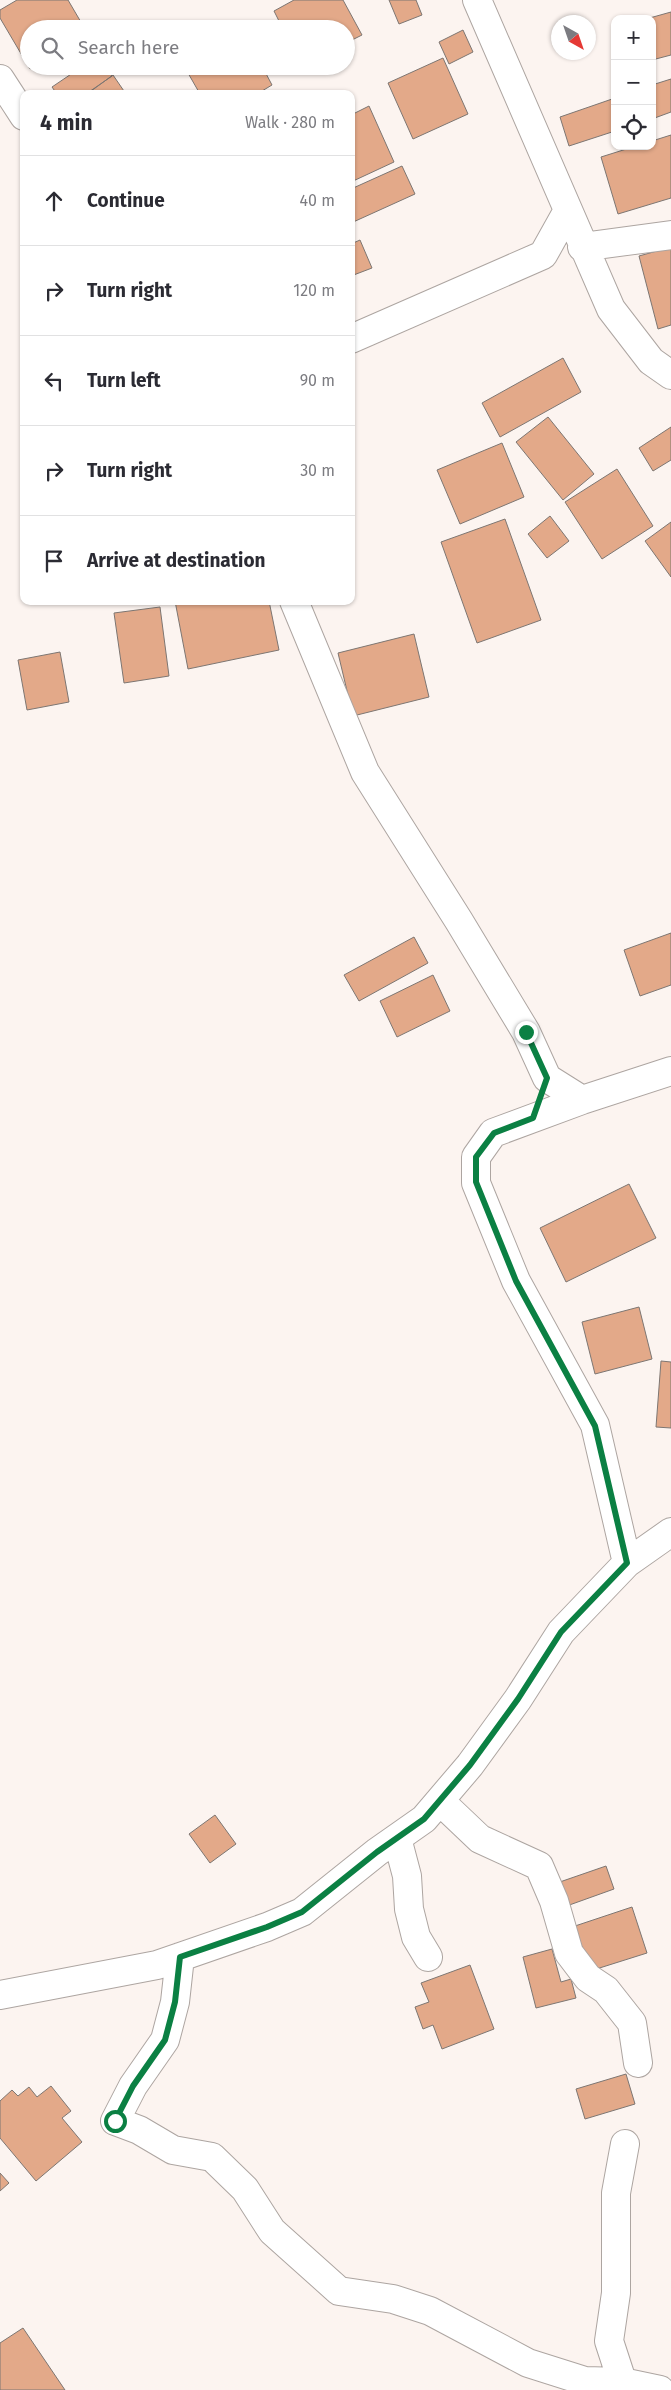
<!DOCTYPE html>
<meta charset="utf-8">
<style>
:root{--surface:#fff;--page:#f2f2f3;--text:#2b2b33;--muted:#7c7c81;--line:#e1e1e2}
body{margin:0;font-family:"Fira Sans",sans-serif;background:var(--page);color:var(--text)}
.controls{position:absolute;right:15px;top:15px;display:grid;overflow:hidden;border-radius:10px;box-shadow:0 1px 4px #0004}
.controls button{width:45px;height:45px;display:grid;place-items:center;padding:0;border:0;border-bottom:1px solid var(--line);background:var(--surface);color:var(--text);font:25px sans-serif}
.compass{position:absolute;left:551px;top:15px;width:45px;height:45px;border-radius:50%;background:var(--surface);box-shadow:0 1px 4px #0004;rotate:140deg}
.stop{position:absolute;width:15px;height:15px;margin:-11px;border:4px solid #0b8043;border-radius:50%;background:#fff}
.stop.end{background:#0b8043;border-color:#fff;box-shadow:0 1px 5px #0008}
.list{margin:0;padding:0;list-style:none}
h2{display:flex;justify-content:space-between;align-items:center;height:65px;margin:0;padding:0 20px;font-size:21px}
h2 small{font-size:16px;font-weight:400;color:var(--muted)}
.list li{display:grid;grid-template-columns:32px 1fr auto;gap:15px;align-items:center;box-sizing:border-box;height:90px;padding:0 20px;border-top:1px solid var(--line)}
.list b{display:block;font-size:19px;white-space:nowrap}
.list em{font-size:16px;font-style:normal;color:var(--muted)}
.icon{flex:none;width:28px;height:28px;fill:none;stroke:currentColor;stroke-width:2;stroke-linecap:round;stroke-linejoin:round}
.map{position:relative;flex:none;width:671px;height:2390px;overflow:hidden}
.search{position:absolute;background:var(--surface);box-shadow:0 1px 4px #0004;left:20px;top:20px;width:335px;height:55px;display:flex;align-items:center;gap:12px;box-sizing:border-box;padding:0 18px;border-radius:28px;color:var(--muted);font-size:19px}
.panel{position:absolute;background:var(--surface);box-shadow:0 1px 4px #0004;left:20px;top:90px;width:335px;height:515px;border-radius:10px}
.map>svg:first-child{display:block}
.building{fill:#e3a989;stroke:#7d7672}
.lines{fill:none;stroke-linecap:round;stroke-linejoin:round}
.street-casing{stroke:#ada5a1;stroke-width:30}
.street{stroke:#fff;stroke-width:28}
.route{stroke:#0b8043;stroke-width:6}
</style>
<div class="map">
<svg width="671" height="2390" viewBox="0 0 671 2390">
<rect width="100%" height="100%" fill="#fcf4f0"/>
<!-- building -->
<path class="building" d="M17 0H68L85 29H29V66H34L30 69 0 18V10Z
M294 0H343L362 35 346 43V29H283L274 11Z
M389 0H416L422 15 399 24Z
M671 12V55L652 60V19H646Z
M463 30 473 52 449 64 439 42Z
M443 58 468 114 413 139 388 83Z
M83 66H105L112 76 86 94H57L52 87Z
M184 66H262L272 85 257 94H200Z
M113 75 126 94H87Z
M671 79V112L652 119V85Z
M615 98V131L569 146 560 117Z
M369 106 394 162 351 182V115Z
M671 135V198L618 214 601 157 636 146H652V141Z
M402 166 415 194 351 223V189Z
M360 240 372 268 351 276V244Z
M671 247V325L658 329 639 256Z
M563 358 581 392 500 437 482 403Z
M548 417 594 474 563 500 516 442Z
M671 427V460L653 471 639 448Z
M502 443 524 497 460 524 437 470Z
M617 469 653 526 602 559 565 502Z
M550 516 569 541 547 558 528 534Z
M505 519 541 620 477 643 441 542Z
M671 522V577L645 541Z
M175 601H269L279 650 188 669Z
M160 607 169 676 124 683 114 613Z
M414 634 429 697 353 716 338 653Z
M60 652 69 702 27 710 18 660Z
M671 933V985L640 996 624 950Z
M414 937 428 963 359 1001 344 975Z
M433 975 450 1011 397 1037 380 1001Z
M629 1184 656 1238 566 1282 540 1228Z
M639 1307 652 1359 595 1374 582 1322Z
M661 1361 671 1362V1428L656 1427Z
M215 1815 236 1844 210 1863 189 1834Z
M606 1866 614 1889 561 1908 554 1884Z
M632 1907 647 1953 590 1971 575 1926Z
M552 1949 561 1982 571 1979 576 1998 536 2008 523 1957Z
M470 1965 494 2029 442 2049 433 2025 423 2029 415 2007 429 2002 421 1983Z
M626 2074 635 2104 585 2119 576 2089Z
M51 2086 71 2111 62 2118 82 2142 36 2181 0 2138V2101L12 2090 18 2096 29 2087 37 2097Z
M0 2173 9 2183 0 2191Z
M23 2328 65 2390H0V2343Z"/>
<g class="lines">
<!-- street casing -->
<g class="street-casing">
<path id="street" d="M477 0 611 309 651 361 671 375
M0 79 24 116
M582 247 671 235
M351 339 543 255 567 212
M294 601 365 772 459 921 526 1032 547 1078 582 1100
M627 1563 595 1425 516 1281 476 1183V1157L493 1133 582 1100 671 1071
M440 1801 480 1839 539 1866 554 1901 569 1953 588 1978 606 1990 632 2023 638 2063
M397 1838 407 1876 409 1909 416 1937 428 1957
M180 1957 175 2002 165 2040 133 2086 115 2121 139 2130 173 2150 212 2157 245 2189 272 2231 339 2291 393 2299 430 2311 528 2363 585 2381 622 2382 660 2390
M0 1995 157 1965 267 1927 302 1912 377 1852 424 1819 470 1765 518 1699 561 1632 627 1563 671 1532
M625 2390 609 2341 616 2293V2193L625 2144"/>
</g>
<!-- street -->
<use href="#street" class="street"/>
</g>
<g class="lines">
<!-- route -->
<path class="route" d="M115 2121 133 2086 165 2040 175 2002 180 1957 267 1927 302 1912 377 1852 424 1819 470 1765 518 1699 561 1632 627 1563 595 1426 516 1281 476 1182V1157L494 1133 533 1118 547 1078 526 1032"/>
</g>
</svg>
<div class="controls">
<button>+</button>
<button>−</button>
<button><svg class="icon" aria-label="locate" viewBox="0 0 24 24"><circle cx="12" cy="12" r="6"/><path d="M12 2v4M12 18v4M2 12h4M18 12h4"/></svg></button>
</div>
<svg class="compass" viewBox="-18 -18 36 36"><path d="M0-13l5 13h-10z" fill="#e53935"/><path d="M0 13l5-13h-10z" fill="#7c7c81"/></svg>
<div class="stop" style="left:115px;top:2121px"></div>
<div class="stop end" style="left:526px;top:1032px"></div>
<div class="search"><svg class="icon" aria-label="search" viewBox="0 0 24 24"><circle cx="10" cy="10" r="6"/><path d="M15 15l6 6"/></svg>Search here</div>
<section class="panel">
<h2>4 min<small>Walk · 280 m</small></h2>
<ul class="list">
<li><svg class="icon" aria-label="ahead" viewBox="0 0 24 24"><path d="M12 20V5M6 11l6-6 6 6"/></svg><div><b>Continue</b></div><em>40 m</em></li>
<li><svg class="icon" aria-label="right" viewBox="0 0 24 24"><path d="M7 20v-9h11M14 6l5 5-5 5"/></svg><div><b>Turn right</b></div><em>120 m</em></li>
<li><svg class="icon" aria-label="left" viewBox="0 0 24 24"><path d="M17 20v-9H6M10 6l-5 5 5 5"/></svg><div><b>Turn left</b></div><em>90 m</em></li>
<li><svg class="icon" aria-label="right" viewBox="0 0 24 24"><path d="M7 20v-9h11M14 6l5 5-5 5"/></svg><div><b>Turn right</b></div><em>30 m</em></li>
<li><svg class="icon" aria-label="arrive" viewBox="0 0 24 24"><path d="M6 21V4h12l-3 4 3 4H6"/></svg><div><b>Arrive at destination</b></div></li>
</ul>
</section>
</div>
